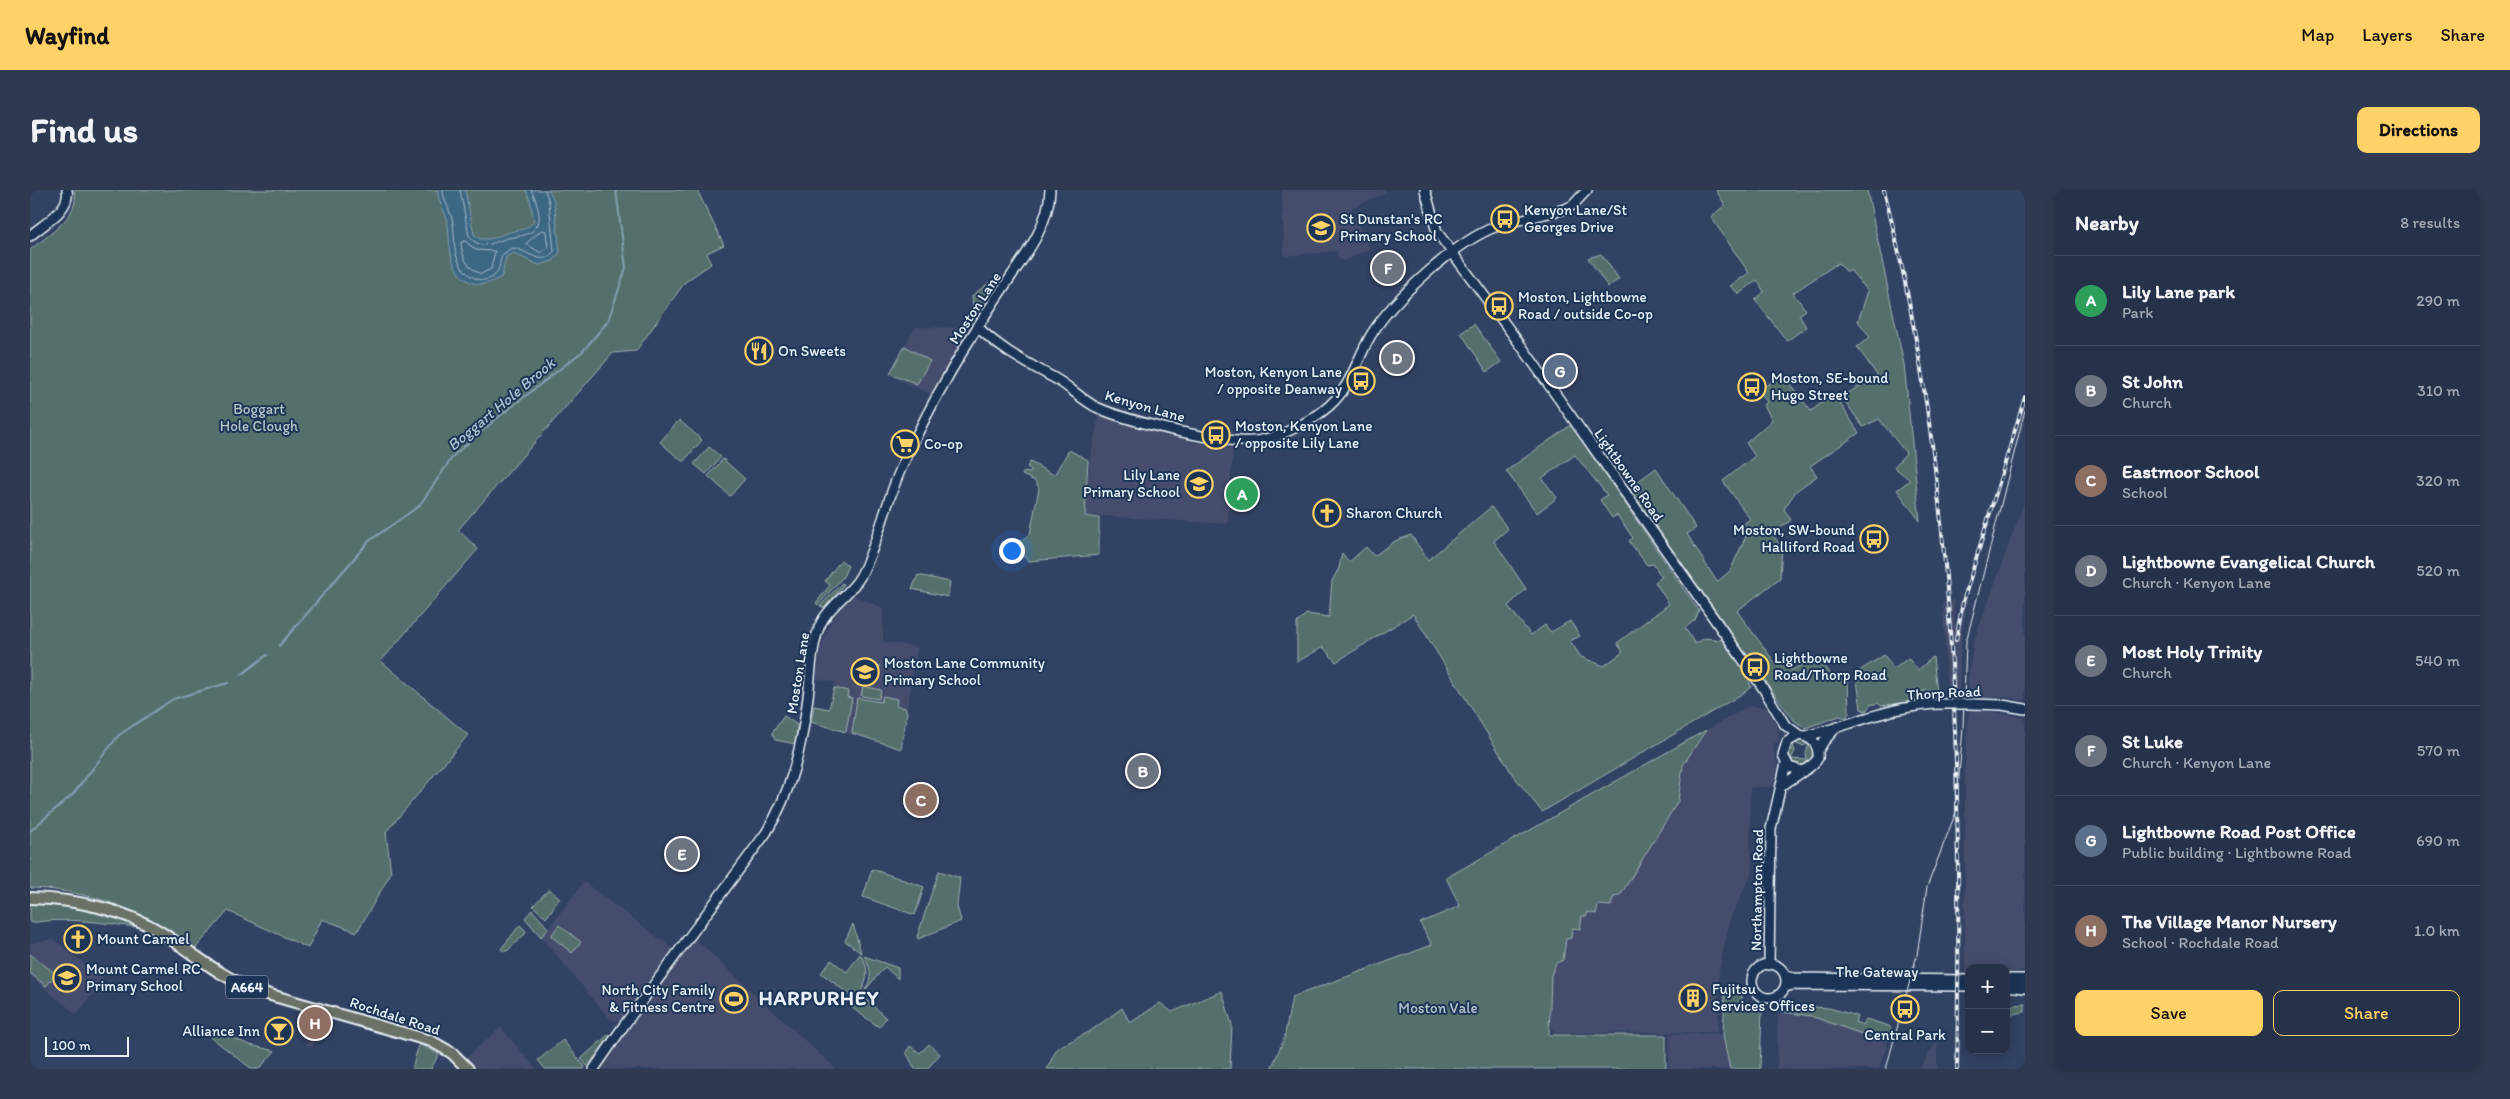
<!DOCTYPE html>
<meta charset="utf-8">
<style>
:root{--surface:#26324a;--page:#2e3a51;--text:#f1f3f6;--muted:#a4aab5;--line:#424d62;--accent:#ffd166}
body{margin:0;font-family:Itim,sans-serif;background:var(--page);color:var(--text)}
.controls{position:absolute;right:15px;bottom:15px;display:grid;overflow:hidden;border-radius:10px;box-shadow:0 2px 12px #0003}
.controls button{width:45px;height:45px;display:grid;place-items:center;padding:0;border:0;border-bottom:1px solid var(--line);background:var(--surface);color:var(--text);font:25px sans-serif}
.scale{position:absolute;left:15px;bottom:12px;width:84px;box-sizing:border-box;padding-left:5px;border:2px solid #e8f1f8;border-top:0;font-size:14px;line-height:18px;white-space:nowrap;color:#e8f1f8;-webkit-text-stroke:4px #1d3557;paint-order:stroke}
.you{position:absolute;left:981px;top:360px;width:18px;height:18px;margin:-12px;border:4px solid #fff;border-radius:50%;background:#1a73e8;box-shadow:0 0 0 8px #1a73e833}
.badge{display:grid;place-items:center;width:32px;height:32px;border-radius:50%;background:var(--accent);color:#fff;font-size:16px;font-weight:700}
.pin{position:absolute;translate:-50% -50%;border:2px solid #fff;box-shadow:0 1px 5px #0006}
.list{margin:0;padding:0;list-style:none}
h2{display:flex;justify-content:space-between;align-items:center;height:65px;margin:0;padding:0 20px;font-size:21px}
h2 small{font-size:16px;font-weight:400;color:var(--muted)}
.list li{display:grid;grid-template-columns:32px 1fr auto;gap:15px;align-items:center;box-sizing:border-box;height:90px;padding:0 20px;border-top:1px solid var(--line)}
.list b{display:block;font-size:19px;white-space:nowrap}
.list p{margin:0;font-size:16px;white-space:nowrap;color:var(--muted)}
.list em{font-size:16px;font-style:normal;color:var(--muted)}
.actions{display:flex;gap:10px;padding:15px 20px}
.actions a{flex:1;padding:11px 0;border:1px solid var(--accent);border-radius:10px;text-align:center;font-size:18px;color:var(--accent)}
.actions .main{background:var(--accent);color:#111}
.map{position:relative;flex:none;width:1995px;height:879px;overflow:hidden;border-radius:10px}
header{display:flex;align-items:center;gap:30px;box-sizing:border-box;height:70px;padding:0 25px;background:var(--accent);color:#111}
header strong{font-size:24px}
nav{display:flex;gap:28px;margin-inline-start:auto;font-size:18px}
.intro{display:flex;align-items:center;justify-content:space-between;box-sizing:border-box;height:120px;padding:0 30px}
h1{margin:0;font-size:35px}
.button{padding:12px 22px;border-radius:10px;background:var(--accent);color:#111;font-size:18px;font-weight:700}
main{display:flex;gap:30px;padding:0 30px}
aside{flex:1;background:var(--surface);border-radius:10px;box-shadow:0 2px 12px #0003}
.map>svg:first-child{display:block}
.built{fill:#444e6d}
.green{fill:#546f6c;stroke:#9eb0b2;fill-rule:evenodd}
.water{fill:#3e6884;stroke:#829fb2}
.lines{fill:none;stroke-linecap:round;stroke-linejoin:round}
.shore{stroke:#a4baca;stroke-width:1}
.stream{stroke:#829fb2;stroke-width:2}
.secondary-casing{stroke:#e8f1f8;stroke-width:12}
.primary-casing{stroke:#e8f1f8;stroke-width:14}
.secondary{stroke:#1d3557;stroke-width:9}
.primary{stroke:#6a7166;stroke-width:10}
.tram{stroke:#e8f1f8;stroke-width:1}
.rail-casing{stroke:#e8f1f8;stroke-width:4}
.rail{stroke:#1d3557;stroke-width:2;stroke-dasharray:5.5;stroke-linecap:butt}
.secondary-bridge-casing{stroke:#e8f1f8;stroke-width:12;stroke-linecap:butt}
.secondary-bridge{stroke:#1d3557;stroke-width:9}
.labels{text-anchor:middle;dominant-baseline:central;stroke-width:4;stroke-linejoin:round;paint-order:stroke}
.shield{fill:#1d3557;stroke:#abb9c8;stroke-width:1}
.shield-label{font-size:14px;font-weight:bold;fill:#e8f1f8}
.poi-label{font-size:15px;fill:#e8f1f8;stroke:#1d3557;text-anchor:start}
.street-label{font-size:15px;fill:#e8f1f8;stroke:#1d3557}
.park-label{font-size:15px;fill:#b4c4c7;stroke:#1d3557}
.water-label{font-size:16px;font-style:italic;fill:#acc1cf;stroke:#1d3557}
.district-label{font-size:20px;font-weight:bold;letter-spacing:1px;fill:#e8f1f8;stroke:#1d3557}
</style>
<header>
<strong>Wayfind</strong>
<nav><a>Map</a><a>Layers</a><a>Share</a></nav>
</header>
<div class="intro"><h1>Find us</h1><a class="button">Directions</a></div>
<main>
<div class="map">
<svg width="1995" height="879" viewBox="0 0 1995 879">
<rect width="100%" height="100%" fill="#324262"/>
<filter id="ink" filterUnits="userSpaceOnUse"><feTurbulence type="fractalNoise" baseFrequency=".02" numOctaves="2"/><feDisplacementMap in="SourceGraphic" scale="10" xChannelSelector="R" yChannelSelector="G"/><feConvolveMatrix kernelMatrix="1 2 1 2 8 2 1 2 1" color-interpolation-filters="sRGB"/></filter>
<g filter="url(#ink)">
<!-- built -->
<path class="built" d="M1252 0H1355L1356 3 1321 18 1340 59 1313 71 1308 68 1307 61 1254 66Z
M885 137 945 138 905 206 859 185Z
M1069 225 1169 253 1200 257 1203 259 1198 334 1055 325 1059 273Z
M1995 310V511L1977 507 1941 509 1938 492 1944 451Z
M823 405 853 418V452L887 457 871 559 781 532 784 516 799 519 805 492 786 489 791 456 802 429Z
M1932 407 1938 408 1931 445 1929 504H1917L1913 412 1924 410 1925 436Z
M1719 516 1737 518 1749 541 1748 552 1743 554 1745 571 1748 572 1744 596 1720 598V655L1723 680 1700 729 1689 781 1688 842 1525 843 1520 835 1521 784 1526 773 1533 769 1536 749 1542 738 1557 722 1583 708 1648 611 1653 575 1676 540Z
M1946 519 1995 528V781L1976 783V778H1939V784H1935V575L1939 521Z
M554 692 643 759 594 827 586 831 580 829 511 747Z
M23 749 74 789 47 825 0 786V753Z
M665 749 806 879H570Z
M1748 823 1782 824 1858 853 1849 879H1747Z
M285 824 292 826 283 857 276 856Z
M471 837 504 877 505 879H447L436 868Z
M1640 844H1691L1702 879H1639Z
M1907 852V879H1889Z"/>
<!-- green -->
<path class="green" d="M44 0H667L694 55 677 63 681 74 655 92 606 161 583 163 428 340 448 359 351 471 438 545 356 642 361 683 327 742 292 729 278 758 198 721 164 760C147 749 130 736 112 726 80 709 36 699 0 698V60C16 46 52 26 44 0Z
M1686 0H1837L1874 174 1890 331 1867 300 1880 290 1864 277 1876 263 1849 229 1833 237 1812 207 1847 185 1827 157 1840 147 1828 131 1838 101 1821 81H1816L1808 73 1763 103 1776 120 1769 125 1776 137 1757 151 1725 110 1734 102 1727 90 1709 104 1700 96 1719 83 1681 27 1695 15Z
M1571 64 1589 89 1578 97 1558 68Z
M970 84 952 116 947 119 943 117 942 106Z
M1444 134 1471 172 1457 182 1431 143Z
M875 156 900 171 887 194 860 183Z
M1752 184 1781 221 1801 206 1807 211 1808 210 1829 243 1780 276 1787 286 1766 301 1754 319 1761 330 1742 344 1752 357 1750 388 1707 421 1746 474 1762 480 1786 467 1806 491 1818 487 1819 523 1816 528 1810 526 1775 538 1764 530 1748 509 1599 298 1626 278 1666 338 1657 344 1687 392 1700 381 1717 344 1712 335 1720 329 1693 291 1725 266 1716 253 1742 230 1734 215 1737 212 1729 201Z
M649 230 672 250 653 272 630 252Z
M1541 235 1669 421 1665 430 1655 438 1665 454 1675 448 1692 450 1718 487 1721 497 1712 504 1512 622 1483 585 1383 424 1306 472 1293 457 1267 472V433L1276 424 1299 427 1302 391 1309 378 1312 363 1319 372 1336 357 1344 366 1365 351 1381 345 1398 370 1461 317 1478 339 1464 351 1496 399 1478 416 1501 445 1515 435 1521 442 1540 431 1550 446 1540 451 1551 467 1574 476 1593 462 1587 453 1639 414 1625 392 1632 387 1623 374 1617 375 1599 351 1603 348 1587 325 1582 328 1570 310 1577 305 1545 265 1512 288 1527 308 1507 323 1476 281Z
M679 257 691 267 676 284 664 274Z
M1039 260 1058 270 1055 326 1069 328V365L999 371 982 357 1000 344 1009 298 1005 291 992 285 994 282 1000 283 1002 280 997 277 1000 272 1024 285Z
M693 269 715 289 700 306 678 286Z
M811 370 818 376 813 387 788 415 786 413 800 395 795 391Z
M888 385 920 392 918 407 882 399Z
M812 393 814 394 795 418 790 416Z
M1854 465 1864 479 1878 468 1888 480 1903 467 1907 501H1893L1894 509 1851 516 1848 513 1840 515 1836 521 1831 519 1826 483Z
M837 470 850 476 845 489 831 484Z
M833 496 851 500 849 509 831 506Z
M804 498 818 501 817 507 822 508 816 542 781 532 784 516 799 519Z
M853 506 867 509 866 516 875 518 877 522 871 559 822 543 827 508 851 512Z
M754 526 767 535 766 554 745 550 742 543Z
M1676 540 1653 575 1648 611 1591 704 1583 708 1581 716 1568 715 1566 724 1557 722V726H1552L1550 739 1542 738 1541 748 1536 749 1533 770 1526 773 1521 785 1519 845H1636V879H1241L1254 849 1262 807 1402 755 1390 733 1430 716 1416 688Z
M1769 548 1778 550 1784 557 1781 570 1773 575 1764 574 1757 564 1761 551ZM1762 552 1772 556 1779 554 1776 564 1777 570 1761 569 1765 561Z
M842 679 894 697 885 725 833 707Z
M909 681 930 688 927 716 931 731 888 749 887 747Z
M519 699 530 708 516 728 503 716Z
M0 712C20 713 92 725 104 737 69 732 35 727 0 733Z
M502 720 518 738 511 747 495 728Z
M823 734 831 763 815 751Z
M490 735 496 741 495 744 477 761H473L471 759Z
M529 735 551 752 542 763 521 746Z
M0 764 26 784 16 796 0 783Z
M830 764C842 781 837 795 825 809L791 783 801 770 817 782Z
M834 766 868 778V789L855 777 835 800C843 786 841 779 834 766Z
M1192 801 1202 835 1200 879H1017L1027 858 1059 842 1092 818 1100 833 1130 813 1142 822Z
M1695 802H1712V818L1732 819 1730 879H1700L1693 846Z
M832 805 856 828 849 837 822 818Z
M1995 814V822L1976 825V816Z
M1765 816 1799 818 1827 826 1825 832 1833 835 1836 829 1859 836 1862 839 1859 850 1846 849 1781 826 1752 822 1753 818H1765Z
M177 838 220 855 245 861 229 879H222L174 842Z
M579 844 582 847 557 876 551 869Z
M533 850 555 877 554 879H515L508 870Z
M389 854 409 864 401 879H382Z
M899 854 910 864 897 879H885L876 862 880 856 890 863Z"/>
<!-- water -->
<path class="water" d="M408 0H435L444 44 450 49C464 49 462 49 474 44 489 38 490 44 504 32L500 10 496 0H519L524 10 530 62 523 71 509 75 483 63 476 67 472 86C449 103 427 92 421 64 418 53 420 40 417 29 414 19 407 11 408 0Z"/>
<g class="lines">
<!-- shore -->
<path class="shore" d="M413 0C413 11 420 19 422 29 426 43 422 59 429 72 435 85 453 98 466 84 470 79 470 70 472 65L481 58C497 58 511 79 524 61L519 12 515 0
M430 0 439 46C451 62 463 52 478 48 488 46 503 46 508 34 512 26 505 7 501 0
M512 40 516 41 518 58 511 63 496 54Z
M435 51 446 60 465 61 461 79 451 84C437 78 432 67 431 53Z"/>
<!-- stream -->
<path class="stream" d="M249 456 339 351 389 316 424 265 466 229 553 161 578 131 596 78 586 0
M211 485 237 465
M0 641 43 604 89 545 143 509 198 493"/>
<!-- secondary casing -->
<g class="secondary-casing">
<path id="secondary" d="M1395 0 1407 42 1495 161 1733 498 1755 535 1769 545
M0 46C13 34 41 20 37 0
M947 136C969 159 999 174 1026 189 1040 197 1052 210 1066 217 1096 231 1201 257 1232 250 1254 245 1282 231 1299 216 1321 197 1327 169 1341 145 1363 109 1426 52 1465 37 1488 29 1512 25 1535 19L1543 15 1557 0
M1943 514 1972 515 1995 519
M1776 546C1822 535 1865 514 1913 514
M1788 561 1794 551 1805 539
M1752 596C1763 586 1782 579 1788 568 1789 555 1783 547 1769 545L1757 552 1753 565 1759 577 1773 581
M1722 791a17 17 0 1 1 34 0a17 17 0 1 1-34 0Z
M1739 775 1741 639 1756 573
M1755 786 1764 788 1939 790
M1976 789H1995
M1976 796 1995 798
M1755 797 1763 795 1939 796
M564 879 595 834 736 643C762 601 772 555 778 507 781 483 781 455 791 433 800 415 820 404 830 387 849 352 856 310 873 274 903 208 941 144 982 85 1000 59 1019 32 1020 0"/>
</g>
<!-- primary casing -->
<g class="primary-casing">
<path id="primary" d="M0 708C44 709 94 719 132 743 164 764 193 789 230 802L401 851 422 863 438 879"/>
</g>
<!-- secondary -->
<use href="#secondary" class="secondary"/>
<!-- primary -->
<use href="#primary" class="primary"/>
<!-- tram -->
<path class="tram" d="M1856 879 1887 765 1897 697 1926 622 1933 537 1936 452 1995 220"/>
<!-- rail casing -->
<g class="rail-casing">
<path id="rail" d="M1854 0C1927 287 1932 585 1927 879
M1926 450 1933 412 1995 207"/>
</g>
<!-- rail -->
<use href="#rail" class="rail"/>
<!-- secondary-bridge casing -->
<g class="secondary-bridge-casing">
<path id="secondary-bridge" d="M1913 514H1943"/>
</g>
<!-- secondary-bridge -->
<use href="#secondary-bridge" class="secondary-bridge"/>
</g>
</g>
<!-- icons -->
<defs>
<g id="bus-ring" transform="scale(1.4375)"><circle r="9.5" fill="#1d3557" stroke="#ffd166" stroke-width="1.5"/><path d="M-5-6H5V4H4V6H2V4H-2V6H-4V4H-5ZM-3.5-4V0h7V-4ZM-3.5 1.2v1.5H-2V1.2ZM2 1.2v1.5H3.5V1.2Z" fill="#ffd166"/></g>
<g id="school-ring" transform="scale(1.4375)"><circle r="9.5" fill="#1d3557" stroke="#ffd166" stroke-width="1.5"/><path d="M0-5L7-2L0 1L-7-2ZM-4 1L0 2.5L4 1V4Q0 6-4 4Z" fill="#ffd166"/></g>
<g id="restaurant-ring" transform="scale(1.4375)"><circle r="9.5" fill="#1d3557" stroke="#ffd166" stroke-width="1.5"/><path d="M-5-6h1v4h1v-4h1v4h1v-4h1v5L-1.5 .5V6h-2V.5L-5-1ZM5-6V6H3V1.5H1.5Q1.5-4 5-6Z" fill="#ffd166"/></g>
<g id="supermarket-ring" transform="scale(1.4375)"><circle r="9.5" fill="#1d3557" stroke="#ffd166" stroke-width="1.5"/><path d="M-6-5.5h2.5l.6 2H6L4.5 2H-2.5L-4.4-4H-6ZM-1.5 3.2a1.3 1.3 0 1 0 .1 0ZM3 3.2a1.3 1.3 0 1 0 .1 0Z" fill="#ffd166"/></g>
<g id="church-ring" transform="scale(1.4375)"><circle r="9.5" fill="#1d3557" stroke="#ffd166" stroke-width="1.5"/><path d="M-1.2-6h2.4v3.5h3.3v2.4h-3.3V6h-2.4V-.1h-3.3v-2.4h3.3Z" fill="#ffd166"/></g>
<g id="building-ring" transform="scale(1.4375)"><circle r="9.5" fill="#1d3557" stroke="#ffd166" stroke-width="1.5"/><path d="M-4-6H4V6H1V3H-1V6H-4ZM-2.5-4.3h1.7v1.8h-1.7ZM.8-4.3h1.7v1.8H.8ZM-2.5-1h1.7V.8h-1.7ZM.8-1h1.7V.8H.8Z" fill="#ffd166"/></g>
<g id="stadium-ring" transform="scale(1.4375)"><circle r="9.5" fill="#1d3557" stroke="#ffd166" stroke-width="1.5"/><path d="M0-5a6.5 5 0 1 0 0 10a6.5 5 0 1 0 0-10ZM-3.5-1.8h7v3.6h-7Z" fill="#ffd166"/></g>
<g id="bar-ring" transform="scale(1.4375)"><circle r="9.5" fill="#1d3557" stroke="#ffd166" stroke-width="1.5"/><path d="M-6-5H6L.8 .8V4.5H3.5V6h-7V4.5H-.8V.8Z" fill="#ffd166"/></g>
</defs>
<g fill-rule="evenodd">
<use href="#bus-ring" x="1475" y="29"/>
<use href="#school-ring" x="1291" y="38"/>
<use href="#bus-ring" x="1469" y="116"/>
<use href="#restaurant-ring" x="729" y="161"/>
<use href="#bus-ring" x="1331" y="191"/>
<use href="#bus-ring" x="1722" y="197"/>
<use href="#bus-ring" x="1186" y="245"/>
<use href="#supermarket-ring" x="875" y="254"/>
<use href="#school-ring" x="1169" y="294"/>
<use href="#church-ring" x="1297" y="323"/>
<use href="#bus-ring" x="1844" y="349"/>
<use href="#bus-ring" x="1725" y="477"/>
<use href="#school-ring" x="835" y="482"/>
<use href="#church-ring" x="48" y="749"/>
<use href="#school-ring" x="37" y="788"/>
<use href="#building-ring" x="1663" y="808"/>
<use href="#stadium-ring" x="704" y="809"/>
<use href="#bus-ring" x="1875" y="819"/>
<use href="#bar-ring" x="249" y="841"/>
</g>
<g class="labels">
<!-- shield labels -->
<rect class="shield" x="196" y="785.5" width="42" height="23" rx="4"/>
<g class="shield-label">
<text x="217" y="797">A664</text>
</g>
<!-- poi labels -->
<g class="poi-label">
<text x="1494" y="20">Kenyon Lane/St<tspan x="1494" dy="17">Georges Drive</tspan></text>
<text x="1310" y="29">St Dunstan's RC<tspan x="1310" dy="17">Primary School</tspan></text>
<text x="1488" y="107">Moston, Lightbowne<tspan x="1488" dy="17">Road / outside Co-op</tspan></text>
<text x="748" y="161">On Sweets</text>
<text x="1312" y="182" text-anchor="end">Moston, Kenyon Lane<tspan x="1312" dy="17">/ opposite Deanway</tspan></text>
<text x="1741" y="188">Moston, SE-bound<tspan x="1741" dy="17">Hugo Street</tspan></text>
<text x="1205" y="236">Moston, Kenyon Lane<tspan x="1205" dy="17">/ opposite Lily Lane</tspan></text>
<text x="894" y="254">Co-op</text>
<text x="1150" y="285" text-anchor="end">Lily Lane<tspan x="1150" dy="17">Primary School</tspan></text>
<text x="1316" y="323">Sharon Church</text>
<text x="1825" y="340" text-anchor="end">Moston, SW-bound<tspan x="1825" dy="17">Halliford Road</tspan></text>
<text x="1744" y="468">Lightbowne<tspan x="1744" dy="17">Road/Thorp Road</tspan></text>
<text x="854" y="473">Moston Lane Community<tspan x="854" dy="17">Primary School</tspan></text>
<text x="67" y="749">Mount Carmel</text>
<text x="56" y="779">Mount Carmel RC<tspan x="56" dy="17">Primary School</tspan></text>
<text x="1682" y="799">Fujitsu<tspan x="1682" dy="17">Services Offices</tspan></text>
<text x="685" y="800" text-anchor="end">North City Family<tspan x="685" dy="17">&amp; Fitness Centre</tspan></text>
<text x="230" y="841" text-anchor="end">Alliance Inn</text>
<text x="1875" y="845" text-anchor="middle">Central Park</text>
</g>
<!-- street labels -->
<g class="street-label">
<text transform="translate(945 118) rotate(-57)">Moston Lane</text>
<text transform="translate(1115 216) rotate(16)">Kenyon Lane</text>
<text transform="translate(1599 285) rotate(55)">Lightbowne Road</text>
<text transform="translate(768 483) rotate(-81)">Moston Lane</text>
<text transform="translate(1914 503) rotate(-3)">Thorp Road</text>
<text transform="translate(1727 700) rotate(-89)">Northampton Road</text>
<text x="1847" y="782">The Gateway</text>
<text transform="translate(365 826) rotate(18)">Rochdale Road</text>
</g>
<!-- park labels -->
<g class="park-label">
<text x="229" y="219">Boggart<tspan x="229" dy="17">Hole Clough</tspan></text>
<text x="1408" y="818">Moston Vale</text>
</g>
<!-- water labels -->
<g class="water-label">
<text transform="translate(471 214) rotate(-40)">Boggart Hole Brook</text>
</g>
<!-- district labels -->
<g class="district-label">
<text x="789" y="808">HARPURHEY</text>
</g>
</g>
</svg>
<div class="controls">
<button>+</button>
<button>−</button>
</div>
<div class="scale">100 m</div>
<div class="you"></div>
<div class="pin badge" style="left:1212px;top:304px;background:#2e9e5b">A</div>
<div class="pin badge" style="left:1113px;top:581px;background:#6b7280">B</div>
<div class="pin badge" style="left:891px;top:610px;background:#8d6e63">C</div>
<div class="pin badge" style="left:1367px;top:168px;background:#6b7280">D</div>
<div class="pin badge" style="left:652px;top:664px;background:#6b7280">E</div>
<div class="pin badge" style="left:1358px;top:78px;background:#6b7280">F</div>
<div class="pin badge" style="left:1530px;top:181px;background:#5c6f8a">G</div>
<div class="pin badge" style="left:285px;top:833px;background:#8d6e63">H</div>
</div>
<aside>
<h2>Nearby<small>8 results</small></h2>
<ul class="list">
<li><span class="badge" style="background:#2e9e5b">A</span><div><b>Lily Lane park</b><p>Park</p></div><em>290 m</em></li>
<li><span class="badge" style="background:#6b7280">B</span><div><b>St John</b><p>Church</p></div><em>310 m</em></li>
<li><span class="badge" style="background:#8d6e63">C</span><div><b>Eastmoor School</b><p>School</p></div><em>320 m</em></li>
<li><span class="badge" style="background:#6b7280">D</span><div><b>Lightbowne Evangelical Church</b><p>Church · Kenyon Lane</p></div><em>520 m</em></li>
<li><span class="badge" style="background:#6b7280">E</span><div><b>Most Holy Trinity</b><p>Church</p></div><em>540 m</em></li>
<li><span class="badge" style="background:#6b7280">F</span><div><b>St Luke</b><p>Church · Kenyon Lane</p></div><em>570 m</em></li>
<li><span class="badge" style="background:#5c6f8a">G</span><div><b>Lightbowne Road Post Office</b><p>Public building · Lightbowne Road</p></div><em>690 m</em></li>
<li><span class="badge" style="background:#8d6e63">H</span><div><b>The Village Manor Nursery</b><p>School · Rochdale Road</p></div><em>1.0 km</em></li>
</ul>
<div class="actions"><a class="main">Save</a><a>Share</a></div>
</aside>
</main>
